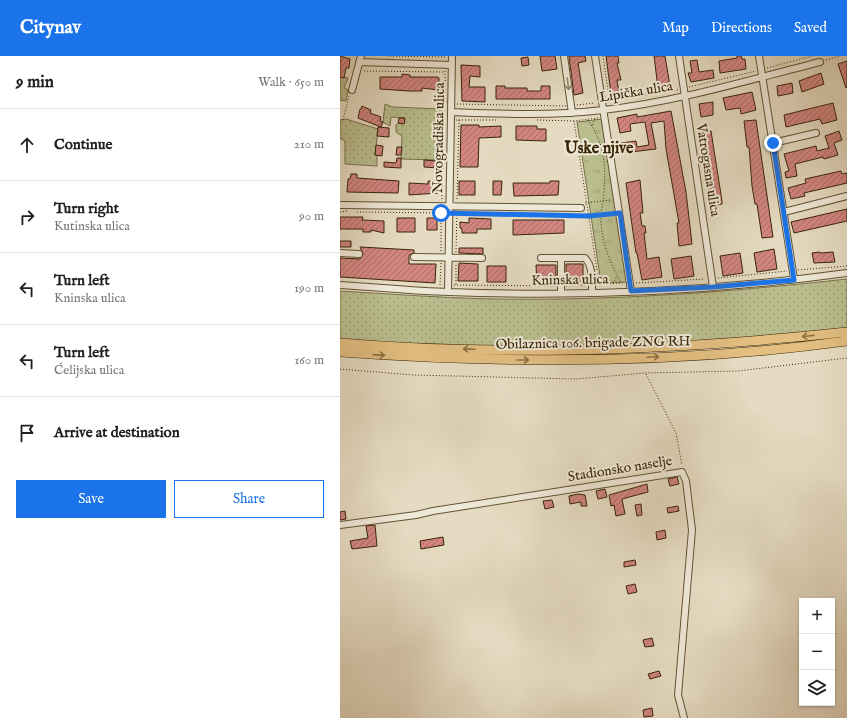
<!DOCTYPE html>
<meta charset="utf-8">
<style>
:root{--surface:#fff;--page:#f6f6f6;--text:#202124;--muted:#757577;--line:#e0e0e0;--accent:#1a73e8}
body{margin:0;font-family:"IM FELL English",serif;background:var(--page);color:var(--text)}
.controls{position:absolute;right:12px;bottom:12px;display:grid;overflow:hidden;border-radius:0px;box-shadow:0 1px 3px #0004}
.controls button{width:36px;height:36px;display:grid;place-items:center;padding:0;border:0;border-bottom:1px solid var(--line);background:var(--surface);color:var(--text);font:20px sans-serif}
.stop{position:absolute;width:12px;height:12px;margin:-9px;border:3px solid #1a73e8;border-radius:50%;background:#fff}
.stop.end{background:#1a73e8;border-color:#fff;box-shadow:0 1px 4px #0008}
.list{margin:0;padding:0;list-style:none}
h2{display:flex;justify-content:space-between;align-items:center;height:52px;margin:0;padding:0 16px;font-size:17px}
h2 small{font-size:13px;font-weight:400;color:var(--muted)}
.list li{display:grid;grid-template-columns:26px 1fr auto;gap:12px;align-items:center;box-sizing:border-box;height:72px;padding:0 16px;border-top:1px solid var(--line)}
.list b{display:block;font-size:15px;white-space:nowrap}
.list p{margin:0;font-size:13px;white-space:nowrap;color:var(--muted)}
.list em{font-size:13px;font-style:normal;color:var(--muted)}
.actions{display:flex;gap:8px;padding:12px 16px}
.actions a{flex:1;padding:9px 0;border:1px solid var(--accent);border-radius:0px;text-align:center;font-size:14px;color:var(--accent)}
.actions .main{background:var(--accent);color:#fff}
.icon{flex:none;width:22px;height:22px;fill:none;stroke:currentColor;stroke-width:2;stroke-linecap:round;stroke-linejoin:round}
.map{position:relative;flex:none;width:507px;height:662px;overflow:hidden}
header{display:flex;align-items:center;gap:24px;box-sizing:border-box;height:56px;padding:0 20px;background:var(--accent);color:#fff}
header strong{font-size:19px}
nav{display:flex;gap:22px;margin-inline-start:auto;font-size:14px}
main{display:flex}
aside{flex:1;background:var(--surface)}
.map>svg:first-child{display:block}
.grass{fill:url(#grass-dots);stroke:#79714a}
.park{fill:url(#park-tufts);stroke:#79714a}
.building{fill:url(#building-hatch);stroke:#382405}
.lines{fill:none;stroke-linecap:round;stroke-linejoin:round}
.minor-casing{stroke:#635234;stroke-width:8}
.highway-casing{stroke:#382405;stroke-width:10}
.path{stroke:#382405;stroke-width:1;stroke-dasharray:1 2;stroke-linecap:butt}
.minor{stroke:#eee8d7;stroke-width:6}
.highway{stroke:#e2be81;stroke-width:9}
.oneway{stroke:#93866e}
.oneway2{stroke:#8d7143}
.route{stroke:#1a73e8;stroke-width:5}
.labels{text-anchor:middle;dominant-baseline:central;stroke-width:4;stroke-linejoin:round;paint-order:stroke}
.street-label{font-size:14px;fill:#382405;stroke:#eee8d7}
.quarter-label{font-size:16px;font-weight:bold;fill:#382405;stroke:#eee8d7}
</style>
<header>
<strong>Citynav</strong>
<nav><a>Map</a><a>Directions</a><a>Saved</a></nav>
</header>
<main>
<aside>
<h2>9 min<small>Walk · 650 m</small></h2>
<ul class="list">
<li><svg class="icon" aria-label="ahead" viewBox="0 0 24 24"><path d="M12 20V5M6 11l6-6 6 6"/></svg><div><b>Continue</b></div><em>210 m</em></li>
<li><svg class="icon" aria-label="right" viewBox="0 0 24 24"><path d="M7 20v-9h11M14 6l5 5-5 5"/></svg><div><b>Turn right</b><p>Kutinska ulica</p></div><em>90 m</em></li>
<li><svg class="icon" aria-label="left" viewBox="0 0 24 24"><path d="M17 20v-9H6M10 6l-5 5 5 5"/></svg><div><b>Turn left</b><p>Kninska ulica</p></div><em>190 m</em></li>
<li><svg class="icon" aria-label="left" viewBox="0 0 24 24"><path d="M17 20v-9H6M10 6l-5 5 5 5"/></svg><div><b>Turn left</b><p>Ćelijska ulica</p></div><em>160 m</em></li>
<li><svg class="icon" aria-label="arrive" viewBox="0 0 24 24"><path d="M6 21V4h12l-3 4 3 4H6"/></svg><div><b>Arrive at destination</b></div></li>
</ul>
<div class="actions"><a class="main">Save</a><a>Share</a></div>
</aside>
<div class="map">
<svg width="507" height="662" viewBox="0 0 507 662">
<defs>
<pattern id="grass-dots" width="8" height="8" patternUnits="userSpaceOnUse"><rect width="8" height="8" fill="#babe8f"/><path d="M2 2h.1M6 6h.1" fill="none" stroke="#a1a37a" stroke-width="1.8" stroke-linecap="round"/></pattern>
<pattern id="park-tufts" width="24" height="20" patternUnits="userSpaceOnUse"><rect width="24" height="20" fill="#babe8f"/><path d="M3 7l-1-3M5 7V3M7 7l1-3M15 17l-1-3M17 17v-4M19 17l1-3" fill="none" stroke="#a1a37a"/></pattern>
<pattern id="building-hatch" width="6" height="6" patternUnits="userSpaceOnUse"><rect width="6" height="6" fill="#d28581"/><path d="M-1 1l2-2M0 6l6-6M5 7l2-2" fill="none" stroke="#ab6d68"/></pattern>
</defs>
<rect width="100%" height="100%" fill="#e5dbc2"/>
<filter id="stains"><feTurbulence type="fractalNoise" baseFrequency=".005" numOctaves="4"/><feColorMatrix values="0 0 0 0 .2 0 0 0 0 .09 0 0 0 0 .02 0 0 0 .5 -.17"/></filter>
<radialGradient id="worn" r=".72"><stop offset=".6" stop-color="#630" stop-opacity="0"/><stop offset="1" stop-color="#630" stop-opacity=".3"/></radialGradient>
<!-- grass -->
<path class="grass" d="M0 21 8 22 4 32 8 34 6 45 0 44Z
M45 48 52 51 102 53 101 104 61 103 62 80 56 76V69L65 62 51 61 50 70 43 66Z
M6 63 38 73 35 99H37V110L5 108V85L0 82V64Z
M507 223V272C412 282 316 289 221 291 147 293 73 289 0 284V235C51 238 103 242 154 243 272 245 390 236 507 223Z"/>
<!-- park -->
<path class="park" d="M263 63 287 226 261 227 237 66Z"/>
<!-- building -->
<path class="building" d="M0 0 10 3 9 12H6L4 22 0 21Z
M200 0H215L217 13 202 15Z
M229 0H245L246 5 238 7 243 37 234 39Z
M266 0H278L279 7H277L281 24H277L279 37 271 38Z
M314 0H325L330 30 318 32Z
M397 0H401L402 3H405L406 13 380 17 379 5 397 2Z
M188 1 189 9 182 10 181 2Z
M357 4 359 16 373 14 374 22 351 26 348 17H352L350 5Z
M507 5V31L506 32 498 8Z
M121 9 140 10V21L130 20 129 31H145V46L122 45Z
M481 17 484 28 462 36 459 25Z
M62 18 70 19V21H97L99 22V34L82 32V35H69L40 33V21H62Z
M452 27 453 37 438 40 437 30Z
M156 30H165V32H187V35H201V30H210V43H156Z
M412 36 416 54 401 58 400 52 386 54 383 42Z
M373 46V59L361 61 359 48Z
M493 47 497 64 482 68 480 63 446 71 444 59Z
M22 50 31 54 30 57 41 61 40 65 43 66 41 71 18 62 20 53H21Z
M331 55 346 136 352 188 339 190 337 167H339L326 93 324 65 311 67 316 93 282 97 281 87 296 85 297 91 309 89 305 66 290 68 291 75 280 77 277 62 297 58V61Z
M59 62H65L64 68 58 67Z
M416 64 433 181 422 182 417 148H415L412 130 409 91H407L404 65Z
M121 69H139V71L161 70V81L139 82 138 111H120Z
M176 70H197V73H206V85L176 84Z
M38 71 49 72V81L37 80Z
M371 75 382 145V148L373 150 369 138 360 76Z
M499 75 502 84 494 87 498 99 484 103 483 101 455 108 457 120 446 122 445 116 449 115 444 98 476 90 477 95 489 92 485 80Z
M36 89 43 90 42 100 35 99Z
M57 91H62L61 99H56Z
M57 102H61V112L44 111V106L56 107Z
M84 104 98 105V112L84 111Z
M501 115 502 118 507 117V127L464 137 465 140 451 143 448 132 466 127 465 123Z
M11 118H17V122L59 125 58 137 7 136 8 123H10Z
M300 124 303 157H300L302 170H305L306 177H304L307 203 319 201 322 221 302 224 297 197H296L286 127Z
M88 125H98V137L69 139V127L88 128Z
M119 125H135V139H119Z
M153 125H162L161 139H153Z
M210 125H219L218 139 174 140 173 127H210Z
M507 153V165L454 177 451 166Z
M0 161H23L22 164 44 165V177L31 174V176H23V173H0Z
M57 162H75V176H57Z
M87 162H97V174H87Z
M129 162 151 163V173H137V177H122V173L120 172V166L129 167Z
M173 164H224V177L173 179Z
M0 185H11V191H0Z
M20 191 74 194V197L69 199V208H96L95 227 0 221V202L20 203 23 198Z
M119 192H143V198L119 197Z
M434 193 437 213 417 216 414 197Z
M480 196 481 197 493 196 495 206 474 207 472 197Z
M400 197 403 217 383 220 380 200Z
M351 200 354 220 334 223 331 203Z
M119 207 138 208V225H118Z
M226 208H243V226H226Z
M196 209H216V226L197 227Z
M147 210H166V226H147Z
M337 421 339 428 330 430 328 423Z
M307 428 308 436 282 443 285 458 276 460 274 449 271 450 269 439Z
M265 433 267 441 258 443 256 435Z
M238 438 245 439 247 450H241V446L230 448 229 440Z
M212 444 214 451 205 453 203 445Z
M301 448 302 459 297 460 295 449Z
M338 450 339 455 328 457 327 452Z
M5 455 6 463 0 464V456Z
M35 469 37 490 12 493 10 485 28 482 26 470Z
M325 474 326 482 317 484 316 476Z
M103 481 104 489 81 493 80 485Z
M295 504 296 509 284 511V506Z
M295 528 297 536 288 538 286 530Z
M312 582 314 590 305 591 303 584Z
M319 615 321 620 310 623 308 618Z
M312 652 313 660 304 661 303 654Z"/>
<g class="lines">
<!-- minor casing -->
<g class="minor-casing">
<path id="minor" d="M224 0 232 57
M255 0 291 235
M339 0 373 231
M419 0 454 223
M19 6 112 9
M12 34 21 0
M111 56C162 58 213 60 263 54 337 46 408 24 480 6
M433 87 476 77
M0 149 241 152
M444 156 507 140
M0 197 19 198
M74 201 142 202
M201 202H245C253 210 252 226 252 236
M221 202V237
M0 229C36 231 72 235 109 236 241 241 376 235 507 217
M108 236 112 0
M0 469 76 459 93 455 342 416 346 425 352 474 338 639 344 662"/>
</g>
<!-- highway casing -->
<g class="highway-casing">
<path id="highway" d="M0 287C169 301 339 294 507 276
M0 296C168 308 339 308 507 285"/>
</g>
<!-- path -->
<path class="path" d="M47 0 105 1
M263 0 270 47
M486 4 500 0
M427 12 472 0
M24 15 104 16
M105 15 106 48
M349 31 416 15
M269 45 338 34
M117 48 226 50
M237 49 255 47
M3 64 9 40
M116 64H119L117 144
M119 64H156
M197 64 234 65
M248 64C265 88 267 115 263 144 263 149 261 154 261 159 260 184 270 206 281 227
M252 69 255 63
M102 143 104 49
M245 147 271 144
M0 156 7 155
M17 156 103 157
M115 158 249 160 273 158
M101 195V157
M116 196 117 157
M257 214 234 65 258 62
M458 214 507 210
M258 217 259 228
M378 222 447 215
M296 227 365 223
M116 228V207
M258 228 283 227
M273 228 277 220
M100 229 101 207
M114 229 215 230
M226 230 245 229
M0 313 73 319 236 323 305 317 398 315 507 302
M306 318 336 377 342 409"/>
<!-- minor -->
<use href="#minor" class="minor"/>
<!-- highway -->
<use href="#highway" class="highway"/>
</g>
<!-- one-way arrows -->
<defs><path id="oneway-shaft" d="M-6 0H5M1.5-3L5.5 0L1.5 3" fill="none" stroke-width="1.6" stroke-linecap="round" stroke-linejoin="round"/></defs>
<use class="oneway" href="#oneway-shaft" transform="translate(228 28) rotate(82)"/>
<g class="oneway2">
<use href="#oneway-shaft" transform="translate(468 280) rotate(174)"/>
<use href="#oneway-shaft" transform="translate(129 293) rotate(-178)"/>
<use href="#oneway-shaft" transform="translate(39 299) rotate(4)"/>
<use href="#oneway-shaft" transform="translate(313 301) rotate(-3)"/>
<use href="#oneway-shaft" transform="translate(183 304)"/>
</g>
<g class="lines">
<!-- route -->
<path class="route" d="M101 157 249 160 280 157 291 235 373 231 454 224 433 87"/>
</g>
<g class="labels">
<!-- street labels -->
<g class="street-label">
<text transform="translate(296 36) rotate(-9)">Lipička ulica</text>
<text transform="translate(99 82) rotate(-89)">Novogradiška ulica</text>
<text transform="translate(368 114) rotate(81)">Vatrogasna ulica</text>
<text transform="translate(230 224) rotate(-1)">Kninska ulica</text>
<text transform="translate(253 287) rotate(-1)">Obilaznica 106. brigade ZNG RH</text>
<text transform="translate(280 413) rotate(-9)">Stadionsko naselje</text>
</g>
<!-- quarter labels -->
<g class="quarter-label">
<text x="259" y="93">Uske njive</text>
</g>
</g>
<rect width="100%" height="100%" filter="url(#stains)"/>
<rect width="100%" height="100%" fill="url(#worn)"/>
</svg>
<div class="controls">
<button>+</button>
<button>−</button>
<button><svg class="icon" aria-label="layers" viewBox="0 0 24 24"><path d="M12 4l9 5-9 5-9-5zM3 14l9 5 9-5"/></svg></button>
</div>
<div class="stop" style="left:101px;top:157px"></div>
<div class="stop end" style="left:433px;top:87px"></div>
</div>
</main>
